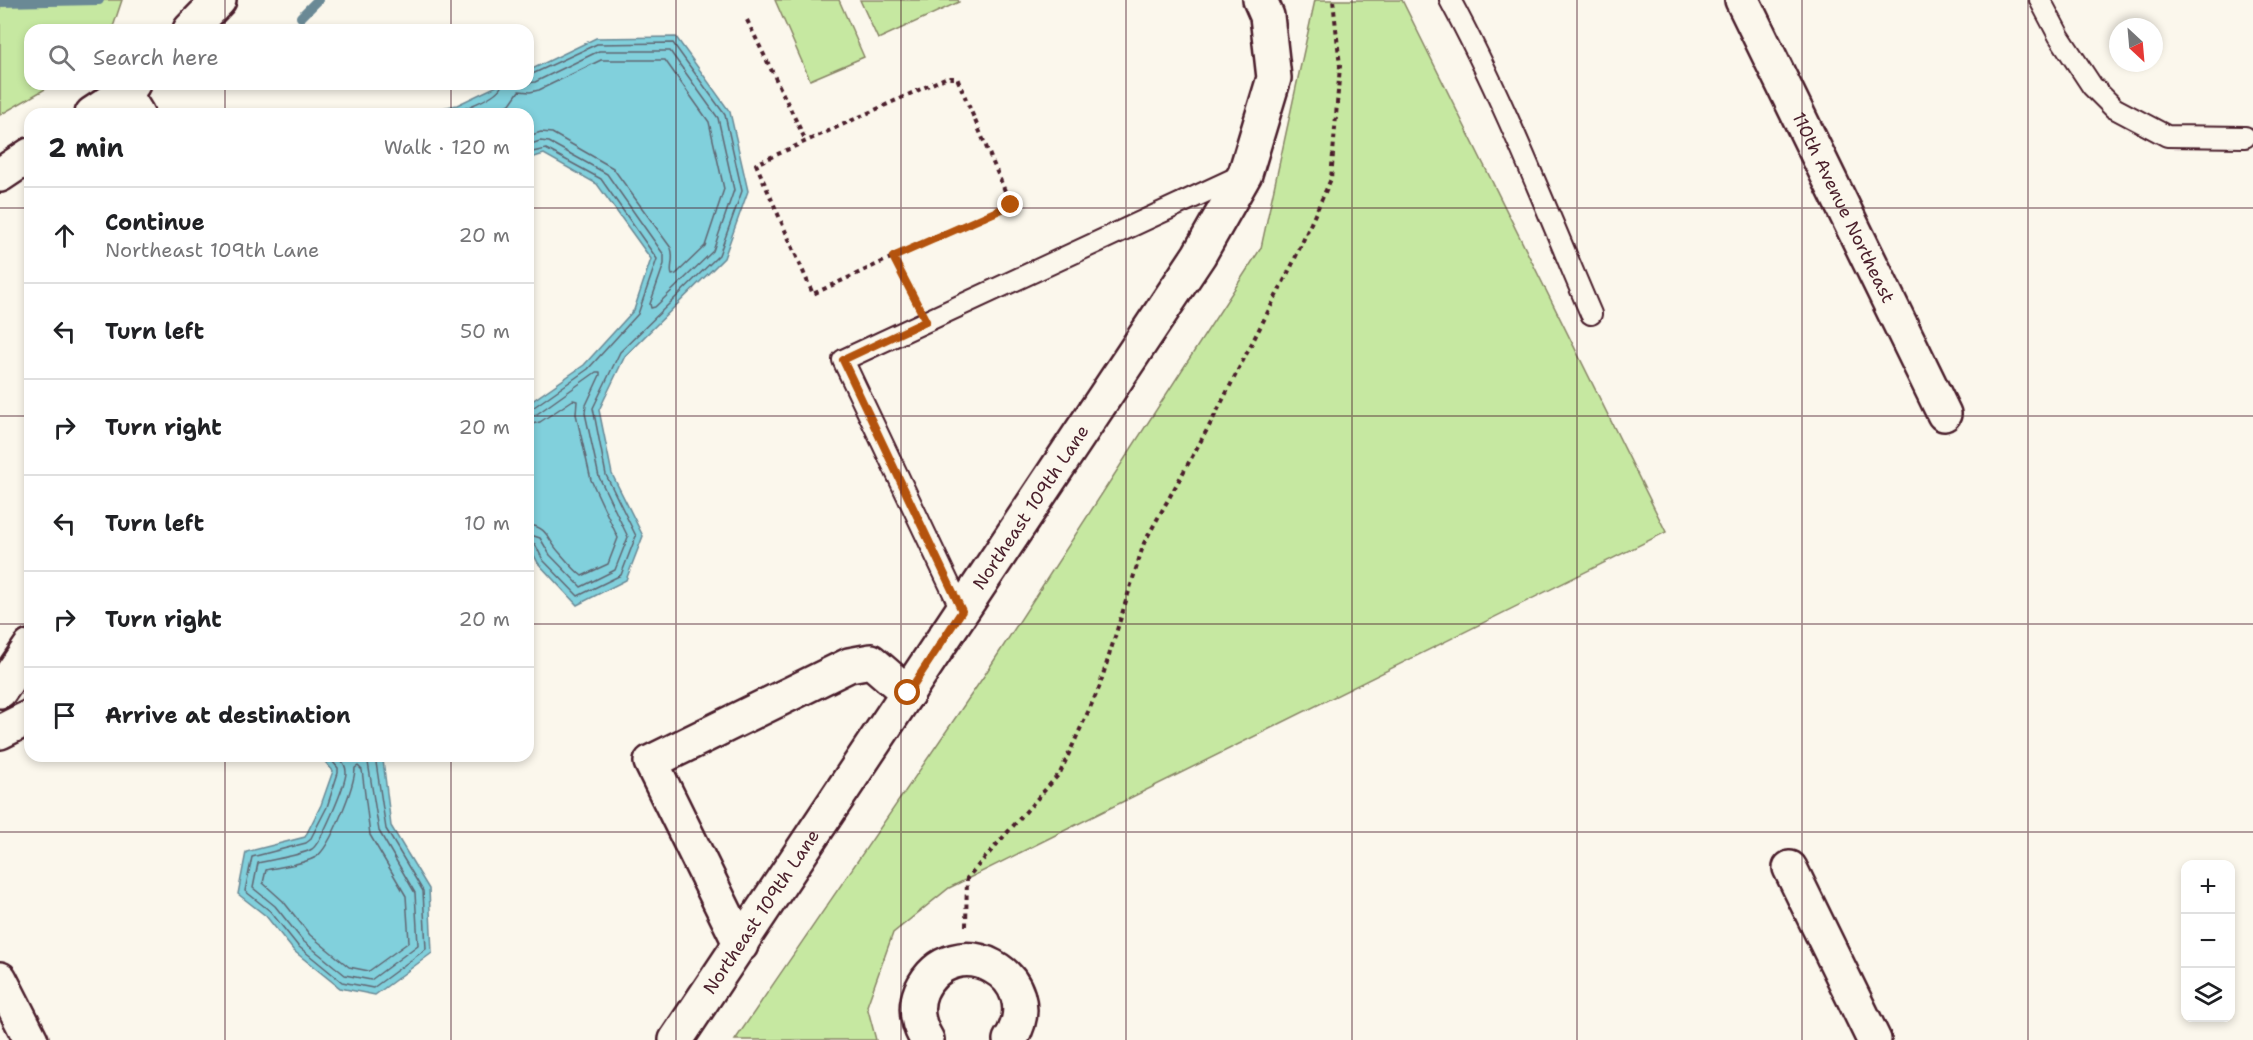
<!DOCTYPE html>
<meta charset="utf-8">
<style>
:root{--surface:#fff;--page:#f2f2f2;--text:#202124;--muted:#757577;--line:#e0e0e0}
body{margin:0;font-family:"Shantell Sans",sans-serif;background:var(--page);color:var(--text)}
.controls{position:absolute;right:18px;bottom:18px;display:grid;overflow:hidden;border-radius:12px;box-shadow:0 3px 9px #0003}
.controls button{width:54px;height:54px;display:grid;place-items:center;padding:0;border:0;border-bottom:2px solid var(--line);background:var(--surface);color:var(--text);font:30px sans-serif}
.compass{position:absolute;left:2109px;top:18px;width:54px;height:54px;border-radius:50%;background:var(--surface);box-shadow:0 3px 9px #0003;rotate:154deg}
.stop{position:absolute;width:18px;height:18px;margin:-14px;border:4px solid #b45309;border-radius:50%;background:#fff}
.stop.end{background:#b45309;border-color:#fff;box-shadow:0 2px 6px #0008}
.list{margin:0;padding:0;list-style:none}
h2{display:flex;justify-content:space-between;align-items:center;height:78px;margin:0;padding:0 24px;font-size:26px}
h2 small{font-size:20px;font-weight:400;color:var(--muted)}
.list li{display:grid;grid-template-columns:39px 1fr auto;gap:18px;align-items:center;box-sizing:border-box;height:96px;padding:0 24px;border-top:2px solid var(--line)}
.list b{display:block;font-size:22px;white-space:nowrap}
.list p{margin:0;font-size:20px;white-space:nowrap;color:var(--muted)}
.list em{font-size:20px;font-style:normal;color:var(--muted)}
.icon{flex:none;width:33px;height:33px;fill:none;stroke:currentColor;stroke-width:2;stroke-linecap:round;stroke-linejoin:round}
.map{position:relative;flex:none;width:2253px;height:1040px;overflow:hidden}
.search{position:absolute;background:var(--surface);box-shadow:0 3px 9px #0003;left:24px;top:24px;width:510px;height:66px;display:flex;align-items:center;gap:15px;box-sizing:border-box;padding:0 21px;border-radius:18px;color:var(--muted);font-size:22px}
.panel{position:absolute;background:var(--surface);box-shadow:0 3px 9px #0003;left:24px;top:108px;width:510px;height:654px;border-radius:18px}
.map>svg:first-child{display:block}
.green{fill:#c6e8a1;stroke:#888466;stroke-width:1.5}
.water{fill:#81d0dc;stroke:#6b8995;stroke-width:1.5}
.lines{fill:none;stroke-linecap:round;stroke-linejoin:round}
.shore{stroke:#606672;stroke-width:1.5}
.stream{stroke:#6b8995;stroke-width:10}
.lane-casing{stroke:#4a1f2b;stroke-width:24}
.street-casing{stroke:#4a1f2b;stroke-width:38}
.secondary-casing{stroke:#4a1f2b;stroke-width:38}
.path{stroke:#4a1f2b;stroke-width:4;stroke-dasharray:4.5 4.5;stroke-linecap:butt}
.lane{stroke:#fbf7ec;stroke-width:20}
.street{stroke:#fbf7ec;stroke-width:33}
.secondary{stroke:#fbf7ec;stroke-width:33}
.route{stroke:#b45309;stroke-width:8}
.grid{fill:none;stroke:#4a1f2b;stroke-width:1.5;stroke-opacity:0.55}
.labels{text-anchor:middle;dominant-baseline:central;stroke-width:4.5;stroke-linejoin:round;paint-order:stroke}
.street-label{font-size:18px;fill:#4a1f2b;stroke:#fbf7ec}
</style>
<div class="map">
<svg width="2253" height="1040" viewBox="0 0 2253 1040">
<rect width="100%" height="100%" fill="#fbf7ec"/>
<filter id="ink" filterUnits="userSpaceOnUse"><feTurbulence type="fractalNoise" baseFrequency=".0167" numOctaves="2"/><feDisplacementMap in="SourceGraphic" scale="12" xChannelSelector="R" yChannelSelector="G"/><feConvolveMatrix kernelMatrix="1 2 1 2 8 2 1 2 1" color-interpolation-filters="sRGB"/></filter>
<g filter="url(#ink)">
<!-- green -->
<path class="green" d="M0 0H122L112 30H30V84H54L0 115Z
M775 0H839L864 57 810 80Z
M860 0H958L959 2 878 39Z
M1315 0H1402L1666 532 949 888 893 933 867 1006 876 1040H735L984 676 1261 248Z"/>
<!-- water -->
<path class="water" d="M676 37 730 112 748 191 724 258 625 356 599 410 612 474 643 536 626 580 577 605 538 563 528 543V404L584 365 634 310 651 259 597 184 544 154 528 159V114H412L457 105 501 84H528V71L596 38Z
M320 756H378L383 760 391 826 429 889 432 953 375 995 340 988 294 951 266 916 238 894 246 852 305 837 321 805 333 771Z"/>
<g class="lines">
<!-- shore -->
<path class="shore" d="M528 76 597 44 673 43 725 115 742 191 719 255 620 352 593 408 606 475 636 536 621 575 578 596 543 560 535 544 528 542
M528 83 535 82 599 51H670L718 118 734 190 713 251 655 307 651 308 650 304 664 264V255L607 174 549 142 540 141 528 145
M444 114C457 112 500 97 502 84
M491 114 510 104 519 91 530 92 539 90 601 60H665L709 122 724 189 705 246 676 274 672 275C669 268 675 259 671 248L613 168 552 133 541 132 528 136
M528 153 546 149 601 179 657 259 638 314 588 369 534 407 528 408
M528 416 537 414 596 372H600V375L586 405 585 413 599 477 628 537 615 570 581 587 550 555 540 538 528 534
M528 425 540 422 573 400 577 401 576 414 591 480 618 538 608 564 582 576C574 570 566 560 559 552 548 540 547 526 528 525
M328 756 338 768V773L327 807 310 840 306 843 252 857 245 891 270 911 298 946 342 982 373 988 426 949 423 891 386 829 375 756
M338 756C342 761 346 765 346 772 346 784 321 843 312 849 300 856 273 859 258 863L253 888 275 906 303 941 345 975 371 980 418 945 415 893 379 831 367 756
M358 766 362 770 370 835 406 896 409 942 369 971 349 967 310 935 283 901 263 883 266 870C282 866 302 865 316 857 330 848 355 785 355 768Z"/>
<!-- stream -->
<path class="stream" d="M0 2 99 0
M301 17 318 0"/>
<!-- lane casing -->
<g class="lane-casing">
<path id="lane" d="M1450 0C1504 100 1546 209 1591 314
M2040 0 2059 36 2092 86 2114 108 2167 136 2245 137
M962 611 843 360 1244 174"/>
</g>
<!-- street casing -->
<g class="street-casing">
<g id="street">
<path id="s1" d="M1742 0 1944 414"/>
<path d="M124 93 137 114"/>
<path d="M0 691 30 647"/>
<path d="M0 732 30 717"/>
<path d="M1790 868 1874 1040"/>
<path d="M741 945 651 762 849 665 871 661 908 693"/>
<path d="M0 979 31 1040"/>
<path id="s2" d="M676 1040 1199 255 1245 174 1274 78 1267 16 1260 0"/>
<path d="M927 1040C918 1025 914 1008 921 991 952 924 1051 976 1010 1040"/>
</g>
</g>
<!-- secondary casing -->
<g class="secondary-casing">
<path id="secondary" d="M190 30 219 0
M92 114 124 93 133 84
M0 175 30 155"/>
</g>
<!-- path -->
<path class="path" d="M747 20 806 141
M893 257 1011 205 957 78H945L756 164 813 294 893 257 914 297
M966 926 967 878 1060 773 1099 688 1144 543 1213 419 1292 265 1331 179 1340 66 1333 0"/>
<!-- lane -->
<use href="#lane" class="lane"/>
<!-- street -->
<use href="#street" class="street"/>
<!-- secondary -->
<use href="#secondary" class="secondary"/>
</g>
</g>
<g class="lines" filter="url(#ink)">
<!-- route -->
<path class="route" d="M908 693 962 611 843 360 926 321 893 257 1011 205"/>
</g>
<!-- grid -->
<path class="grid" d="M225 0V30M451 0V30M676 0V1040M901 0V1040M1126 0V1040M1352 0V1040M1577 0V1040M1802 0V1040M2028 0V1040M225 84V114M451 84V114M0 208H30M528 208H2253M0 416H30M528 416H2253M0 624H30M528 624H2253M225 756V1040M451 756V1040M0 832H2253"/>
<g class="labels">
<!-- street labels -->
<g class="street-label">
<text stroke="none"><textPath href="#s1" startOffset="231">110th Avenue Northeast</textPath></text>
<text stroke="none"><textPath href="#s2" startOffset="640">Northeast 109th Lane</textPath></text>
<text stroke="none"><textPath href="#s2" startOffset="154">Northeast 109th Lane</textPath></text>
</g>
</g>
</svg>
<div class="controls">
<button>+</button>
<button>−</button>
<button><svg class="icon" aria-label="layers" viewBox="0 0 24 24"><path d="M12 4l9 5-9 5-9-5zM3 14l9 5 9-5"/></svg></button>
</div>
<svg class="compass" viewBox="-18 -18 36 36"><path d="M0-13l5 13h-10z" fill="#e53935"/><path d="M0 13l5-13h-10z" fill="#757577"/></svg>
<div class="stop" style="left:908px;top:693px"></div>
<div class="stop end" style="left:1011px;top:205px"></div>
<div class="search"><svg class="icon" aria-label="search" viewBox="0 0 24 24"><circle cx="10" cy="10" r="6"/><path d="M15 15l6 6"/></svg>Search here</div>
<section class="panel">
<h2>2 min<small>Walk · 120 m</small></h2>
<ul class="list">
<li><svg class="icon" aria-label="ahead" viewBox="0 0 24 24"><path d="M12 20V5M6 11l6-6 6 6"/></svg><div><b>Continue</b><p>Northeast 109th Lane</p></div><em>20 m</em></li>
<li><svg class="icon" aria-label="left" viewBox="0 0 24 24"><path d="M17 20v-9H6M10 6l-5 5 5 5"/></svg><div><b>Turn left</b></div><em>50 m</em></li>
<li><svg class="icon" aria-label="right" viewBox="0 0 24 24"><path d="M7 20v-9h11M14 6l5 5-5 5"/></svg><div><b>Turn right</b></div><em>20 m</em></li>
<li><svg class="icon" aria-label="left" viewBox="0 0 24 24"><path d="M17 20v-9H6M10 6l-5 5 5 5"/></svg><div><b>Turn left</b></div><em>10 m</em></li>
<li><svg class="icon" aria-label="right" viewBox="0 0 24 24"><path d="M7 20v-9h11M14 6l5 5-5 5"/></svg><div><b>Turn right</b></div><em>20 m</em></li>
<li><svg class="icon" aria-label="arrive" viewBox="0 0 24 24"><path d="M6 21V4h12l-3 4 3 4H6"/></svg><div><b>Arrive at destination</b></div></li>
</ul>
</section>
</div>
